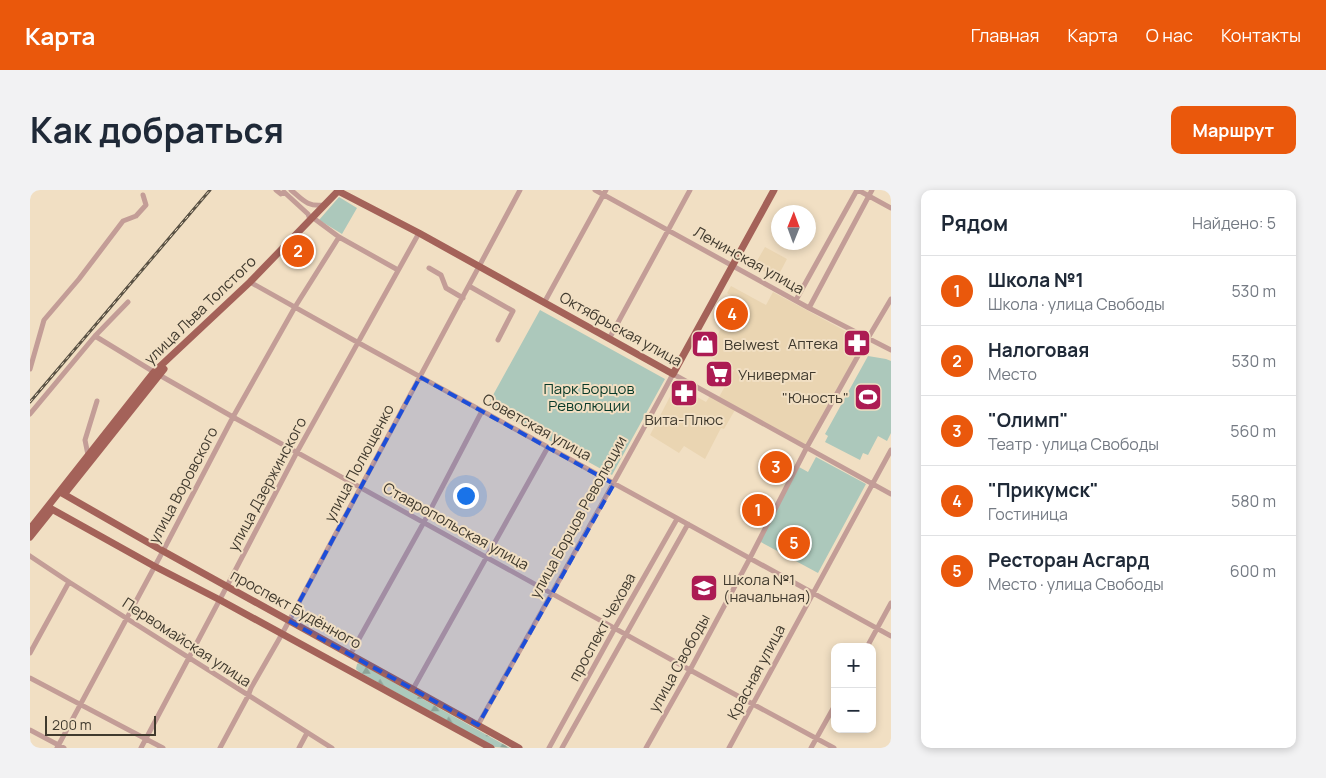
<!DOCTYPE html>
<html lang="ru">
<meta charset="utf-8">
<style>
:root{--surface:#fff;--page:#f2f2f3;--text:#1f2937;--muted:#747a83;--line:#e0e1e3;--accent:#ea580c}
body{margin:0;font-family:Manrope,sans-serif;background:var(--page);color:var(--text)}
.controls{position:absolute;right:15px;bottom:15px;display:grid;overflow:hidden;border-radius:10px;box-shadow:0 2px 8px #0003}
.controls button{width:45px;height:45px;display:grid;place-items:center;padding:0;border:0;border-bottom:1px solid var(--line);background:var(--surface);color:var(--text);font:25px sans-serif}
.compass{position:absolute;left:741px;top:15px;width:45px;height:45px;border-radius:50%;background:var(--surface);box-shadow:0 2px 8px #0003;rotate:1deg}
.scale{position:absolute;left:15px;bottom:12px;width:111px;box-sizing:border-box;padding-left:5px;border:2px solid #403a2e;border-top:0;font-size:14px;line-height:18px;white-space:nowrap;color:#403a2e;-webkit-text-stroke:4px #f1dfc3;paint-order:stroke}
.you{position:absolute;left:435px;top:305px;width:18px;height:18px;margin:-12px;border:4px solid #fff;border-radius:50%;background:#1a73e8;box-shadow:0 0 0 8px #1a73e833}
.badge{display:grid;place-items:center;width:32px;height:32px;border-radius:50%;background:var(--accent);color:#fff;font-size:16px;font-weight:700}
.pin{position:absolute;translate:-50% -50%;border:2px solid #fff;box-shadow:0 1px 5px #0006}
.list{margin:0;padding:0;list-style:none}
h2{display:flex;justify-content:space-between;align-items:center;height:65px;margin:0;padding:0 20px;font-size:21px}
h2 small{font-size:16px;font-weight:400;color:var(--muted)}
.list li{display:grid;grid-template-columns:32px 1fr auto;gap:15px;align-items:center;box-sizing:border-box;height:70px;padding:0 20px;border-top:1px solid var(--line)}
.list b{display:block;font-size:19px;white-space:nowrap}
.list p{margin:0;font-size:16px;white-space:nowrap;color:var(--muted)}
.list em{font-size:16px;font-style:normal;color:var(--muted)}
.map{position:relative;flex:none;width:861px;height:558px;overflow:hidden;border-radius:10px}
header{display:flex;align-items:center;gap:30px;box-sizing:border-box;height:70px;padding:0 25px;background:var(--accent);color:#fff}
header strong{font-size:24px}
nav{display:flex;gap:28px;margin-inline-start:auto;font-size:18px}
.intro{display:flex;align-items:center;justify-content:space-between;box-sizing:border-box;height:120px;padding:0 30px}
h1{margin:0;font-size:35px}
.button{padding:12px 22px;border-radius:10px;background:var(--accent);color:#fff;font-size:18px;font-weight:700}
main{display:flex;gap:30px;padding:0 30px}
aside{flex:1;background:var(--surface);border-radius:10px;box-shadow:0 2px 8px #0003}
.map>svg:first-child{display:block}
.built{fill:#ead5b2}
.forest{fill:url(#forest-firs)}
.park{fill:#acc8bb}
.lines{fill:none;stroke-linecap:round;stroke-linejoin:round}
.minor{stroke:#c39d97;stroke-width:5}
.major{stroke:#a46259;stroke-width:7}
.rail-casing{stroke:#5a5244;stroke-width:3}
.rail{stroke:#f1dfc3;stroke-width:1;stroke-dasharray:4;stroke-linecap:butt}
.marked{fill:#1d4ed8;fill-opacity:0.2;stroke:#1d4ed8;stroke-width:4;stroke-dasharray:10 6;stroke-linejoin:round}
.labels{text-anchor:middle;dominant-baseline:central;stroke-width:4;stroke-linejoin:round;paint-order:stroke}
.street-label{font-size:15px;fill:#403a2e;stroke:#f1dfc3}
.poi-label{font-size:15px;fill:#403a2e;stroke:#f1dfc3;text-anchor:start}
.park-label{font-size:15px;fill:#083928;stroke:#f1dfc3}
</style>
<header>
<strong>Карта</strong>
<nav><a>Главная</a><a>Карта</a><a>О нас</a><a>Контакты</a></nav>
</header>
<div class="intro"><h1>Как добраться</h1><a class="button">Маршрут</a></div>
<main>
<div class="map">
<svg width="861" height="558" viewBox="0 0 861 558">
<defs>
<pattern id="forest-firs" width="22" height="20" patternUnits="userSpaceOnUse" patternTransform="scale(1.25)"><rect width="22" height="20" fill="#acc8bb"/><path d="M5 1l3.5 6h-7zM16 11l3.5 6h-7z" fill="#8da398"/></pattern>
</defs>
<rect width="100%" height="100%" fill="#f1dfc3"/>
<!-- built -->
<path class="built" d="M735 57 757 69 747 88 724 76Z
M701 96 736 115 743 102 834 151 776 255 689 207 704 180 676 165 692 137 700 140 714 113 697 103Z
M646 195 676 212 680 206 705 220 694 239 691 238 675 269 654 256 649 263 620 245Z"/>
<!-- forest -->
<path class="forest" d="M329 473 480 558 465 557 329 482 326 479 327 474Z"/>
<!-- park -->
<path class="park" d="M309 7 327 18 312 44 289 30Z
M510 120 635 189 582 285 457 216Z
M838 166 856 169 861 171V243L857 251 848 246 838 265 833 263 830 270 795 252 798 246 795 244Z
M786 267 836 294 788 383 729 351 769 277 778 282Z"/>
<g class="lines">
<!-- minor -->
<path class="minor" d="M246 0 251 4 254 2 278 24 280 29
M261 0C273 10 277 17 294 15
M565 0 779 118 861 160
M828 0 861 18
M282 27 309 47 368 80
M399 78 411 85 416 98 433 108
M220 92 327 152 861 446
M439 96 483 121 468 150
M766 110 827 0
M514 113 576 0
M779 118 842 0
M65 146 124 182 203 227 660 480 804 558
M579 149 660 0
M0 179 14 130 49 89 93 31 106 26 116 15 113 5
M0 224 65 146 98 112
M58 265 55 250 67 211
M0 366 39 392 302 558
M837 457 861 413
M0 463 39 392
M320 465 394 332 452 221
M0 488 133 558
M383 499 518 257
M448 535C513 418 580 302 643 184L861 304
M0 540 34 558
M27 558 133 361 203 227 265 117 309 47
M111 558 197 396 267 262 389 43
M190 558 218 506 221 498 252 444 490 0
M269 558 277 543
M519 558 585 438 647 329
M532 558 658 334
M616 558 660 480 720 368 777 257 838 148 861 109
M699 558 861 260
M781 558 805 515"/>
<!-- major -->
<path class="major" d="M30 302 133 361 489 558
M36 302 134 179
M18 317 124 376 190 410 461 558
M0 339 124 182 220 92 308 1 389 43 643 184 744 0
M0 347 20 322"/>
<!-- rail casing -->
<g class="rail-casing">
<path id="rail" d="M0 212 180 0"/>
</g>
<!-- rail -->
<use href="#rail" class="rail"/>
</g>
<!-- marked area -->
<path class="marked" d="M390 187 584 294 448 535 259 431Z"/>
<!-- icons -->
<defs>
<g id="pharmacy-square" transform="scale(1.4375)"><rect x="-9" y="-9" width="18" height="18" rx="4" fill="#ac1b53" stroke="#f1dfc3"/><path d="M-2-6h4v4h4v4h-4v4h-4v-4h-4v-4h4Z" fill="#fff"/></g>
<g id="shop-square" transform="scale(1.4375)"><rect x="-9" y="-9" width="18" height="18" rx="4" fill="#ac1b53" stroke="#f1dfc3"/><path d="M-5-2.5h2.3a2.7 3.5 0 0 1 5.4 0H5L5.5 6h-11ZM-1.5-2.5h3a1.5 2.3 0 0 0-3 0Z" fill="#fff"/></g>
<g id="supermarket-square" transform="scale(1.4375)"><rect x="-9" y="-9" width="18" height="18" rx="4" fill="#ac1b53" stroke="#f1dfc3"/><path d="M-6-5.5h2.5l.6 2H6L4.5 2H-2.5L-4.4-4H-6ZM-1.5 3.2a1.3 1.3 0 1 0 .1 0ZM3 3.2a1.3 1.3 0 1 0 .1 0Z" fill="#fff"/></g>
<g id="stadium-square" transform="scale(1.4375)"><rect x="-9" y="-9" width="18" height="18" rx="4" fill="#ac1b53" stroke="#f1dfc3"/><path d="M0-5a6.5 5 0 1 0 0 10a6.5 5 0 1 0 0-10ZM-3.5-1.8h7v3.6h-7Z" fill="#fff"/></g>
<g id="school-square" transform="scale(1.4375)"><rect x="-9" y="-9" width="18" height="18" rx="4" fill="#ac1b53" stroke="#f1dfc3"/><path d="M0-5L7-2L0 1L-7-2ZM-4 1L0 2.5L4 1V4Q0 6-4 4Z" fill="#fff"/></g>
</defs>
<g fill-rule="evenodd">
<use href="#pharmacy-square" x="827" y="153"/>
<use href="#shop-square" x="675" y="154"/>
<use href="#supermarket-square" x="689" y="184"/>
<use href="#pharmacy-square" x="654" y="203"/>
<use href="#stadium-square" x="838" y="207"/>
<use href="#school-square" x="674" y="398"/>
</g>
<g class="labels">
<!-- street labels -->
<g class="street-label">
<text transform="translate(719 70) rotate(29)">Ленинская улица</text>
<text transform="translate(170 120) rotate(-44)">улица Льва Толстого</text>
<text transform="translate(591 139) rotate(29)">Октябрьская улица</text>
<text transform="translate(507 237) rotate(29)">Советская улица</text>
<text transform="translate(329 273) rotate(-62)">улица Полющенко</text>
<text transform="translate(237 294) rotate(-62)">улица Дзержинского</text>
<text transform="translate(153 295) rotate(-62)">улица Воровского</text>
<text transform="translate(548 327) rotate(-61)">улица Борцов Революции</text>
<text transform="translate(426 336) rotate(29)">Ставропольская улица</text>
<text transform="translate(266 419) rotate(29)">проспект Будённого</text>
<text transform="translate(572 437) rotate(-61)">проспект Чехова</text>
<text transform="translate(157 452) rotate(33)">Первомайская улица</text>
<text transform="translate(649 473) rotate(-61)">улица Свободы</text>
<text transform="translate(726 482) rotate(-62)">Красная улица</text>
</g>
<!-- poi labels -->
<g class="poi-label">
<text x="808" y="153" text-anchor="end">Аптека</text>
<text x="694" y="154">Belwest</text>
<text x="708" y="184">Универмаг</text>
<text x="819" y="207" text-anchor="end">"Юность"</text>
<text x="654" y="229" text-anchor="middle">Вита-Плюс</text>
<text x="693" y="389">Школа №1<tspan x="693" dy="17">(начальная)</tspan></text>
</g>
<!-- park labels -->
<g class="park-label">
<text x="559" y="198">Парк Борцов<tspan x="559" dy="17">Революции</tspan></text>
</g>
</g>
</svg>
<div class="controls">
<button>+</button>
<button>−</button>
</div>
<svg class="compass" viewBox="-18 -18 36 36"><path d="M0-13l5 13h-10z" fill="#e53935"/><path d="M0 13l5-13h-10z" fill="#747a83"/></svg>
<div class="scale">200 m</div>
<div class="you"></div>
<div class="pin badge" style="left:728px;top:320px">1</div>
<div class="pin badge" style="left:268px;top:61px">2</div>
<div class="pin badge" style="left:746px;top:277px">3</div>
<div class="pin badge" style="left:702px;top:124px">4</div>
<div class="pin badge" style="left:764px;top:353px">5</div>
</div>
<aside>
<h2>Рядом<small>Найдено: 5</small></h2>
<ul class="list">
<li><span class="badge">1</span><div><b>Школа №1</b><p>Школа · улица Свободы</p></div><em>530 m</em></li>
<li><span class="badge">2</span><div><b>Налоговая</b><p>Место</p></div><em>530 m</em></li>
<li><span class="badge">3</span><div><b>&quot;Олимп&quot;</b><p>Театр · улица Свободы</p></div><em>560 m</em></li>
<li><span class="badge">4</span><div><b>&quot;Прикумск&quot;</b><p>Гостиница</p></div><em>580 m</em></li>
<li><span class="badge">5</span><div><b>Ресторан Асгард</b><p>Место · улица Свободы</p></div><em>600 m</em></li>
</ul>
</aside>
</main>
